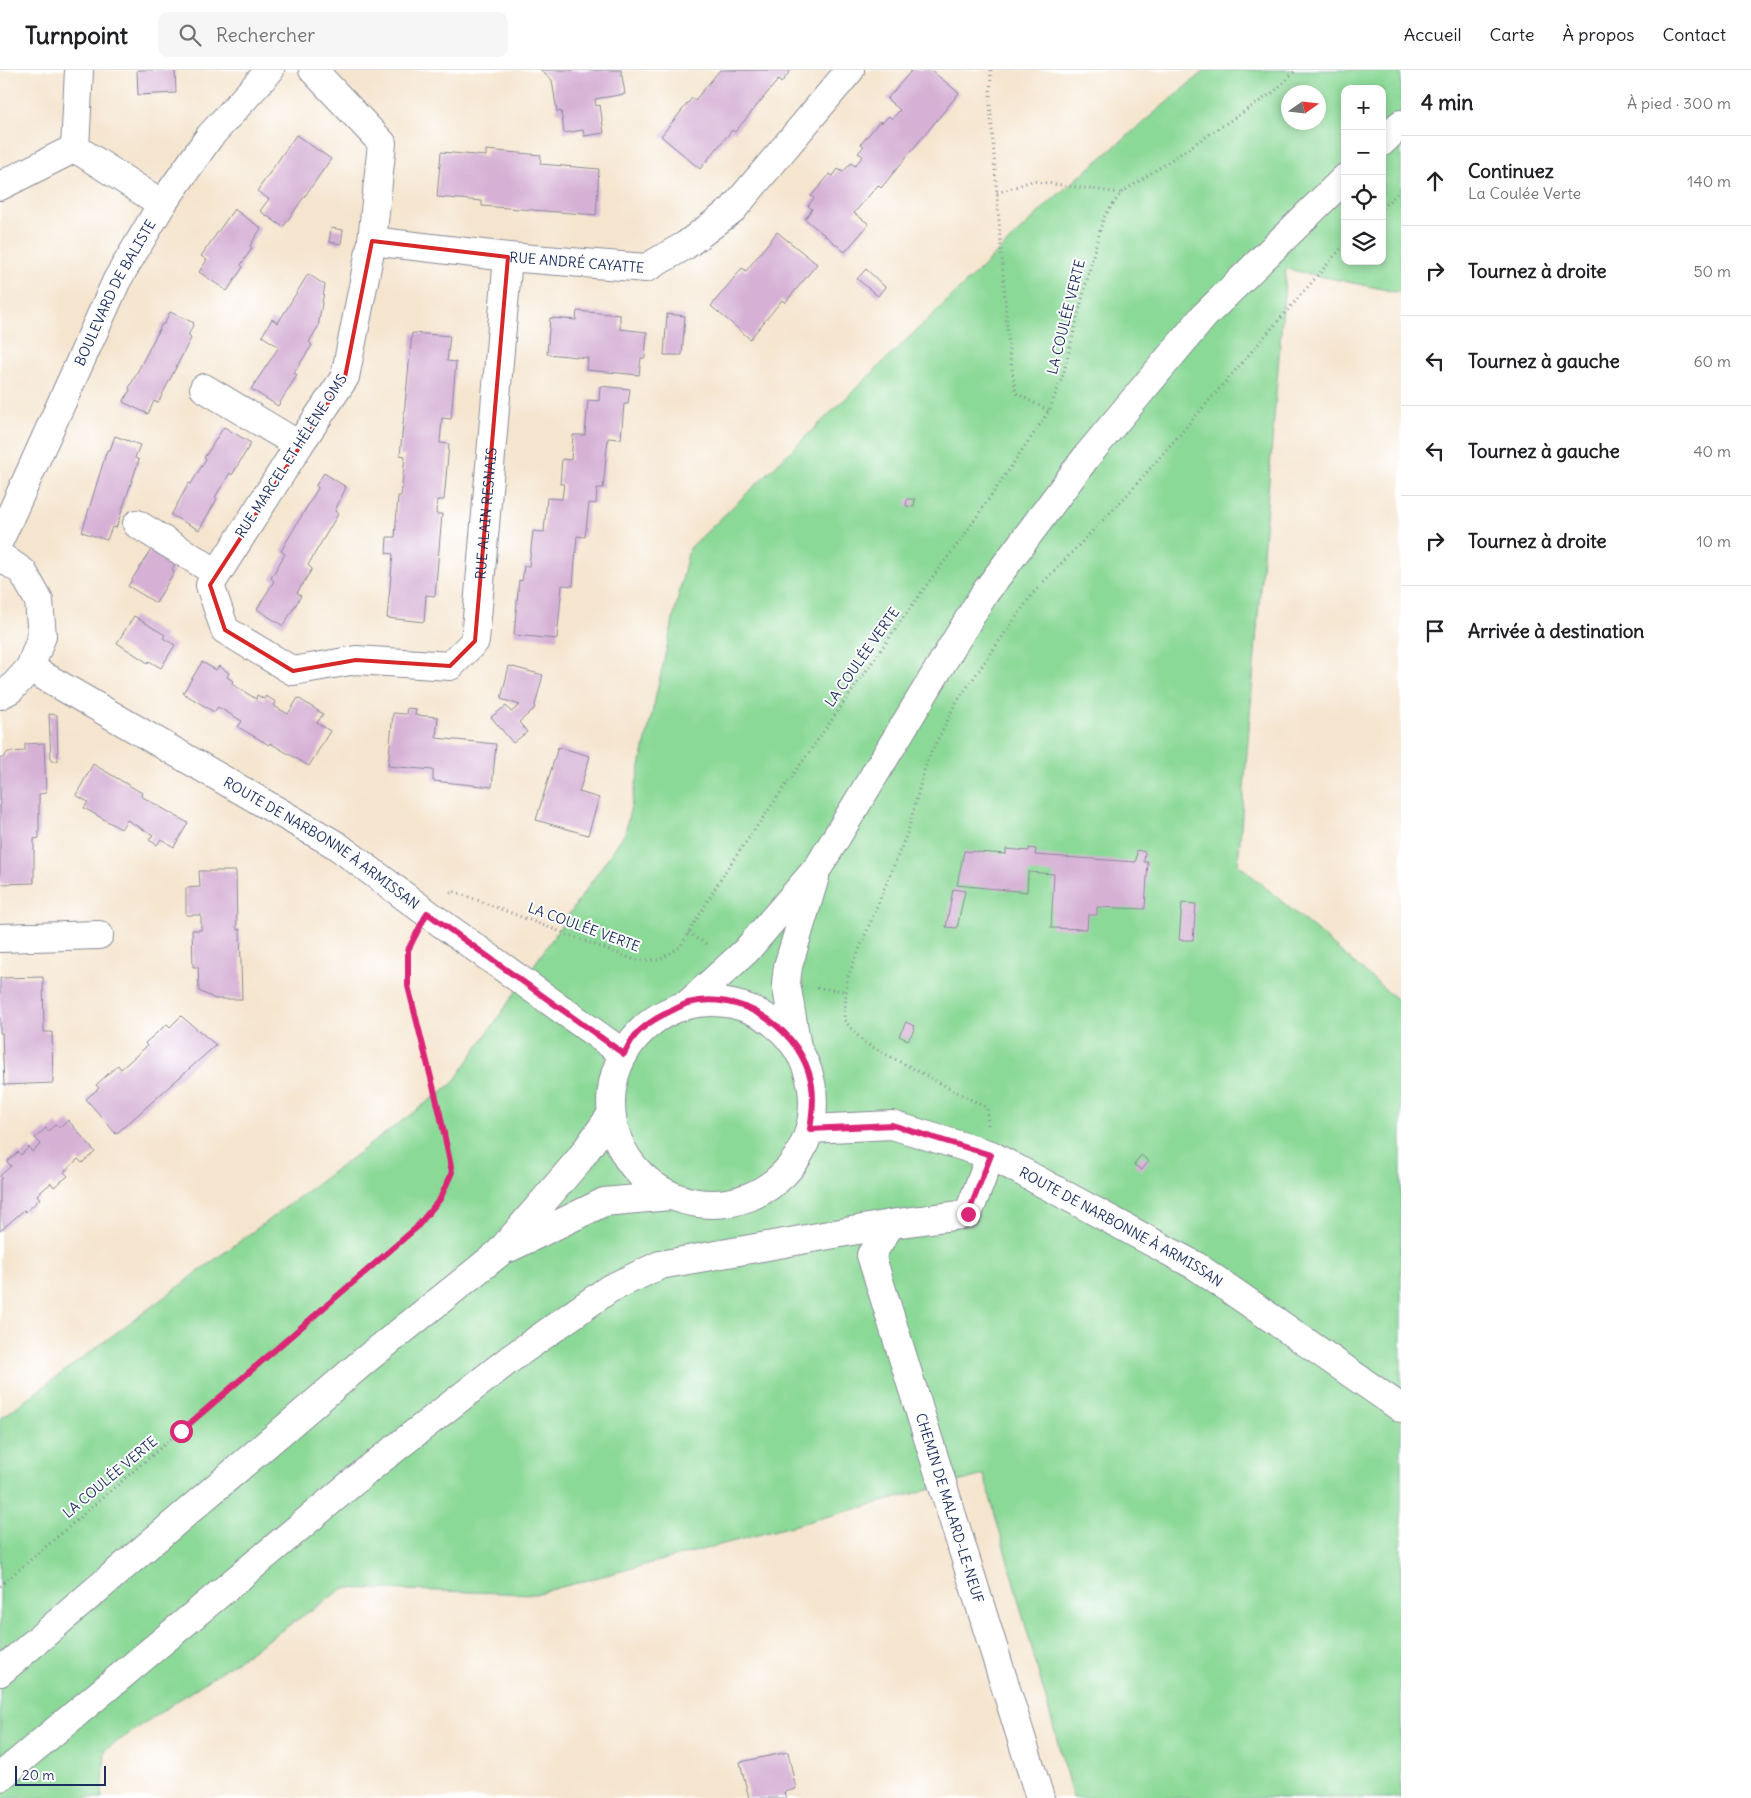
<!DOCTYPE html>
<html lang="fr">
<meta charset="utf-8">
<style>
:root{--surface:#fff;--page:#f6f6f6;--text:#202124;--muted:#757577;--line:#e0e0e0}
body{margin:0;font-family:Delius,sans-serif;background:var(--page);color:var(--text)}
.controls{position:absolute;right:15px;top:15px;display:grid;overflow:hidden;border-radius:10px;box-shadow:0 2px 8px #0003}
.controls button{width:45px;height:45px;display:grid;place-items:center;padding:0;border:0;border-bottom:1px solid var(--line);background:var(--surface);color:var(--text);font:25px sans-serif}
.compass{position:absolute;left:1281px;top:15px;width:45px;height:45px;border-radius:50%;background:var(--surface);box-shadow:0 2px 8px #0003;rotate:76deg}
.scale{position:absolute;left:15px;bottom:12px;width:91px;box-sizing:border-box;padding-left:5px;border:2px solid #1b2f5e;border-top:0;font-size:14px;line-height:18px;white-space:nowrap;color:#1b2f5e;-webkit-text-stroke:4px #fff;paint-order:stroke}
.stop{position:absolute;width:15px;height:15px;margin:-11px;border:4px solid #db2777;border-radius:50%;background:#fff}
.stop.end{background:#db2777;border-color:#fff;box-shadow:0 1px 5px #0008}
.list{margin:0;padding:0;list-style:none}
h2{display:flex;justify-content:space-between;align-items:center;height:65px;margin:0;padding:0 20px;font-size:21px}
h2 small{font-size:16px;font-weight:400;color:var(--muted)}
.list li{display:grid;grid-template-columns:32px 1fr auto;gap:15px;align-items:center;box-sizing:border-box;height:90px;padding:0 20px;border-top:1px solid var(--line)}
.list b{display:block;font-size:19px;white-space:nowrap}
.list p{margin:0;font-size:16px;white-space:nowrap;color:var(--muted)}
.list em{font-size:16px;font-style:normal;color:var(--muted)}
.icon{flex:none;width:28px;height:28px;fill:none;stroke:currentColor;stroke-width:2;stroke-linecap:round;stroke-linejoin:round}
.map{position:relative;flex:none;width:1401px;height:1728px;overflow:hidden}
header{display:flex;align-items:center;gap:30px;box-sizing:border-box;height:70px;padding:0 25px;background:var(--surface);border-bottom:1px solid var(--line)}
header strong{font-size:24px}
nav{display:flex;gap:28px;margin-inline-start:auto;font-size:18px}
.search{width:350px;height:45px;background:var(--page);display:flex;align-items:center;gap:12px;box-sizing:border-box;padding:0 18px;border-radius:10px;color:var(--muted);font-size:19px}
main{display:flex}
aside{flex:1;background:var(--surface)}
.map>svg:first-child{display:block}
.green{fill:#8bd997;stroke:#53847a;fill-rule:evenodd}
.building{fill:#d6b1d5}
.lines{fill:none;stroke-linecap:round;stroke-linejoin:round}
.minor-casing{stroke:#888a96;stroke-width:30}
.major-casing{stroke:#888a96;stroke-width:30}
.path{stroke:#888a96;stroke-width:3;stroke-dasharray:1 4;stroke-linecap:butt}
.minor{stroke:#fff;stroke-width:28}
.major{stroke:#fff;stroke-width:28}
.route{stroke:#db2777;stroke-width:6}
.marked{fill:none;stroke:#d62828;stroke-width:4;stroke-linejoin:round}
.labels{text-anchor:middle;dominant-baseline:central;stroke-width:4;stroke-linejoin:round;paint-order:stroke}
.street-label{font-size:14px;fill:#1b2f5e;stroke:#fff}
</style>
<header>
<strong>Turnpoint</strong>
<div class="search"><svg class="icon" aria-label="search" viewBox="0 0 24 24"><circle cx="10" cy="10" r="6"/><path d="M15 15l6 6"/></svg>Rechercher</div>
<nav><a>Accueil</a><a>Carte</a><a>À propos</a><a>Contact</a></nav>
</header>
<main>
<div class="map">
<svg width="1401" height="1728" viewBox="0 0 1401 1728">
<rect width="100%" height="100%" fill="#fff"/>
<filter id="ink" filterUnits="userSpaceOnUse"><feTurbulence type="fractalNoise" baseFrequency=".02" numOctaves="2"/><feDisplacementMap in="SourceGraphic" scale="10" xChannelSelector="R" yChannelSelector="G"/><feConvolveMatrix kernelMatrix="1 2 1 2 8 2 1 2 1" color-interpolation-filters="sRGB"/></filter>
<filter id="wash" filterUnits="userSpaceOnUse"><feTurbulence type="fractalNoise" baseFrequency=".0096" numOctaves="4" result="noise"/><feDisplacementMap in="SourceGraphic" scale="20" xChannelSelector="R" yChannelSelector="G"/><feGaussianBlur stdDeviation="1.12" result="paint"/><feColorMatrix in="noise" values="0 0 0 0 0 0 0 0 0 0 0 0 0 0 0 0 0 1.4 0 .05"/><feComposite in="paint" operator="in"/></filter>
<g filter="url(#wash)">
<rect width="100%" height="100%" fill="#f5e5cf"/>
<!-- green -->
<path class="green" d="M1205 0H1401V223L1286 199 1238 794 1401 933V1728H1073L984 1405 535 1524 344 1518 105 1680 102 1728H0V1349L453 1013 625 763 689 479 1053 129ZM1345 19H1382V191H1345ZM1288 22H1318V52H1288Z"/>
<g id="blocks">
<!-- building -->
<path class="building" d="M137 0H175L176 23 138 25Z
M540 0H621L625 24 595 29 596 36 600 35 604 63 584 66 583 60 564 63 561 41 557 42 552 10Z
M720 0H791L781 13 778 10 735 62 732 60 700 99 661 66 692 28 695 30Z
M912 0H931L959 23 881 118 878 115 854 143 869 154 845 182 805 149 812 139 808 136 814 128 811 126 830 104 833 106 838 99 843 102 851 93 855 96 863 86 858 83 864 76 861 74 880 51 882 53 889 46 892 49 900 40 887 29Z
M296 65 331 89 283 157 260 141 269 129 257 121Z
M486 80 541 85 540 94 599 99 596 145 482 136V131L437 127 441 82 486 86Z
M234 139 261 158 250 176 252 178 241 195 243 197 227 221 199 202 207 190 201 186Z
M331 158 343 160 341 174 329 172Z
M777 162 817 194 785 233 782 230 750 269 711 236 742 198 746 201Z
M866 199 885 217 878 226 857 209Z
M308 204 325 215 318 257 309 272 312 275 294 303 297 305 278 336 251 319 279 277 262 266 272 249 278 253Z
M577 241 620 245V259L647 262 645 288H641L639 305 586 300 588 288 547 284 550 248 576 250Z
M170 242 194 253 188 266 191 268 158 333 154 331 148 344 123 332 130 320 129 318 162 254H164Z
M667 244 685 246 682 285H664Z
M412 263 450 266 447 291 456 292 451 349 442 348 440 373 449 374 444 430H437L436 444H442L435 526 426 525 424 552 387 548 393 484 386 483 387 467H395L398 426H401L405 386 400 385Z
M600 316 630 319 628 334H624L621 369 608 368 603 418H597L596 434 589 433 585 467 577 466 573 516 562 515 557 569 514 565 519 510 522 511 524 496H529L533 461 544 462 547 428 562 429 564 414H560L562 389 571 390 573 365H585L588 330 599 331Z
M224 357 251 373 232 405 230 403 215 427 217 429 199 460 171 445 189 413 191 414 206 389 204 388Z
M115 366 140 375 135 388 139 390 116 458 112 457 107 470 82 462 107 380H110Z
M324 403 346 417 335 441 338 444 308 495 312 499 297 523 301 526 283 556 257 539 274 511 271 508 285 484 281 481 318 418 316 415Z
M907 429H915L914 437 906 436Z
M155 473 179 487 172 499 174 502 156 533 128 516Z
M134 546 165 565 163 568 175 575 161 598 149 591 148 593 117 573Z
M202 592 216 600 219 596 229 603 227 607 233 611 232 614 256 629 257 625 264 629 266 626 276 632 274 636 288 644 298 628 323 644 317 653 330 661 309 696 270 673 269 675 238 657 242 651 218 637 214 642 183 623Z
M509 596 543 605 534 639 519 652 527 662 513 673 491 647 506 636 511 642 520 635 501 629Z
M407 638 416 639 415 645 438 647 436 668 496 674 492 717 433 711V700L388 696 393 643 406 644Z
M49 644 57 645 58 691H51Z
M44 673 46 723 39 724V768L34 769V813L0 814V688H3L8 682 25 681V674Z
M558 677 590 686 579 722 599 728 588 765 536 750Z
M93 694 142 723 141 726 188 753 174 777 161 769 157 775 149 770 153 765 127 750 121 759 84 738 88 732 76 725Z
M1029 778 1036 779 1035 785 1136 792 1137 780 1145 782 1144 792H1148L1145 839 1097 837V845H1088L1087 859 1051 858 1054 804 1028 802 1027 822 957 815 964 781 1006 784V779L1029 781Z
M199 801H236L237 860 240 859 242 929H215L199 921 198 897H193L192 860H201V845H186V818L200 817Z
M953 819 965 821 957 858 946 857Z
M1182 833 1196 834 1193 870H1179Z
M43 907 44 962H52L53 1013 4 1015 2 963H0V908Z
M181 946 216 975 116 1064 86 1029 99 1018 96 1015 118 995 121 999 147 976 145 973 167 954 170 957Z
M906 952 914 956 913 958 914 960 908 970 899 966Z
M68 1050 95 1082 82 1093 78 1089 64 1102 68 1106 54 1117 51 1113 37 1125 40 1129 26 1142 24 1140 0 1161V1109L2 1108 0 1106 11 1096 7 1092 18 1082 21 1085 29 1077 32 1082 41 1074 35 1068 46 1058 48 1061 56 1054 60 1058Z
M1141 1085 1149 1091 1142 1100 1134 1095Z
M788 1682 796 1719 784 1722 786 1728H749L740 1692Z"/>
</g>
</g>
<g filter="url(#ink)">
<use href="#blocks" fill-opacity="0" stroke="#888a96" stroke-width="1"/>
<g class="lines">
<!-- minor casing -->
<g class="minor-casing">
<g id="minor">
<path d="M79 0 75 78 162 134"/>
<path id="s1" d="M313 0 382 73 372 171 345 307 299 375 210 515 225 560 293 601 356 590 450 596 475 571 508 187"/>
<path d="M0 116 75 78"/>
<path id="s2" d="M372 171 508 187 646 198 686 175 733 139 850 0"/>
<path d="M204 318 299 375"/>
<path d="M137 454 217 503"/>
<path id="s3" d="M0 469 117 210 162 134 210 66 270 0"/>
<path d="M0 486 23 502 39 531 42 566 30 598 11 619 0 625"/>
<path id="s4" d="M30 598 336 775 427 843 624 984"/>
<path d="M0 868 99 865"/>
<path id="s5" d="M810 1059 892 1055 991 1085 1196 1196 1401 1338"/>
<path id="s6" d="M891 1154 871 1185 1040 1728"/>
<path d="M0 1707 370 1398 510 1289 609 1219 660 1195 891 1154 968 1144 991 1085"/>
</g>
</g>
<!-- major casing -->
<g class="major-casing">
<path id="major" d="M1382 72 1401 54
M611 1033a101 101 0 1 1 202 0a101 101 0 1 1-202 0Z
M689 933 746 881 819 796 984 524 1087 386 1204 246 1345 108
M797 977 786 913 788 896 815 807
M509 1178 604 1132 670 1126
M0 1602 364 1291 499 1183 579 1090 611 1045"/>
</g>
<!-- path -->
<path class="path" d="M991 0 990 33 1009 282 1016 323 1049 341
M997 123 1032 111 1121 123
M1382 138 1401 120
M450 823 453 821 635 890H659L680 877 727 799 930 510 960 471 1049 341 1063 305 1095 178 1104 147 1121 123 1275 21 1296 0
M688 863 708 875
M817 918 846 921
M988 1055 987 1038 863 972 844 950 847 909 908 761 926 693 956 633 1033 523 1127 425 1345 174
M0 1516 416 1158 440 1129 452 1102 440 1044 408 917V880L414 868"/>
<!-- minor -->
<use href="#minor" class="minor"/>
<!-- major -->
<use href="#major" class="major"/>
</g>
</g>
<g class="lines" filter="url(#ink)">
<!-- route -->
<path class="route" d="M181 1361 416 1158 440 1129 452 1102 440 1044 408 916V880L427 843 624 984C627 978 630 972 634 967 643 955 658 947 671 941 676 939 682 935 688 933 738 920 794 955 809 1003 815 1021 813 1040 810 1059L892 1055 991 1085 968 1144"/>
</g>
<!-- marked area -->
<path class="marked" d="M372 171 508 187 475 571 450 596 356 590 293 601 225 560 210 515 345 307Z"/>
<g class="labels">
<!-- street labels -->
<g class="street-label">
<text stroke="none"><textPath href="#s2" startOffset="206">RUE ANDRÉ CAYATTE</textPath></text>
<text stroke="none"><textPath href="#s3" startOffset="272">BOULEVARD DE BALISTE</textPath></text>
<text transform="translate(1066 247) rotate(-76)">LA COULÉE VERTE</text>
<text transform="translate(291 386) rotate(-57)">RUE MARCEL ET HÉLÈNE OMS</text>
<text stroke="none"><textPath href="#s1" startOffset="1034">RUE ALAIN RESNAIS</textPath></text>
<text transform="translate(862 587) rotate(-55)">LA COULÉE VERTE</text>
<text stroke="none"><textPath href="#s4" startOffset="340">ROUTE DE NARBONNE À ARMISSAN</textPath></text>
<text transform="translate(584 857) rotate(20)">LA COULÉE VERTE</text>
<text stroke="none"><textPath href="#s5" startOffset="334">ROUTE DE NARBONNE À ARMISSAN</textPath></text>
<text transform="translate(110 1407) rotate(-40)">LA COULÉE VERTE</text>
<text stroke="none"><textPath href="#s6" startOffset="302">CHEMIN DE MALARD-LE-NEUF</textPath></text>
</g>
</g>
</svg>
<div class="controls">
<button>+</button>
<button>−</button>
<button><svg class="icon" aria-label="locate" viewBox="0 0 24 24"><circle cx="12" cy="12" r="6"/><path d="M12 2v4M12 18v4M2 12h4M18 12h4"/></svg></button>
<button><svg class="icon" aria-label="layers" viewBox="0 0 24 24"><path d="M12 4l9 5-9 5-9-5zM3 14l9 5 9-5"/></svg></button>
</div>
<svg class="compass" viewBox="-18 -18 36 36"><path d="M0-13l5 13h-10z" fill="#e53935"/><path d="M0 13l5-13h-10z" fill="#757577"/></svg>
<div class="scale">20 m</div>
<div class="stop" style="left:181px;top:1361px"></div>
<div class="stop end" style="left:968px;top:1144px"></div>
</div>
<aside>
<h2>4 min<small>À pied · 300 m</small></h2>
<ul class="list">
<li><svg class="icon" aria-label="ahead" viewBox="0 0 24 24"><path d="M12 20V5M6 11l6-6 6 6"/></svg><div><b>Continuez</b><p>La Coulée Verte</p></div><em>140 m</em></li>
<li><svg class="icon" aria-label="right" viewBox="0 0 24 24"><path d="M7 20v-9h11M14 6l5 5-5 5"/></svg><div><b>Tournez à droite</b></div><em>50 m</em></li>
<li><svg class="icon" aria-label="left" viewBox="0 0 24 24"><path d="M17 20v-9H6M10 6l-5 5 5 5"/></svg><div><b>Tournez à gauche</b></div><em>60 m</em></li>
<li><svg class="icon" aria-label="left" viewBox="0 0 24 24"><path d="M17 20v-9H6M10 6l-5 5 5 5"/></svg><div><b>Tournez à gauche</b></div><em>40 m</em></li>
<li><svg class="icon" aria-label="right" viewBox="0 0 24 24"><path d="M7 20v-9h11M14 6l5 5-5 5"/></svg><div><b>Tournez à droite</b></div><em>10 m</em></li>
<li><svg class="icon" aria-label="arrive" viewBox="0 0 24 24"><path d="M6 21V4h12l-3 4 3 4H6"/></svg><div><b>Arrivée à destination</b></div></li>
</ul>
</aside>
</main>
